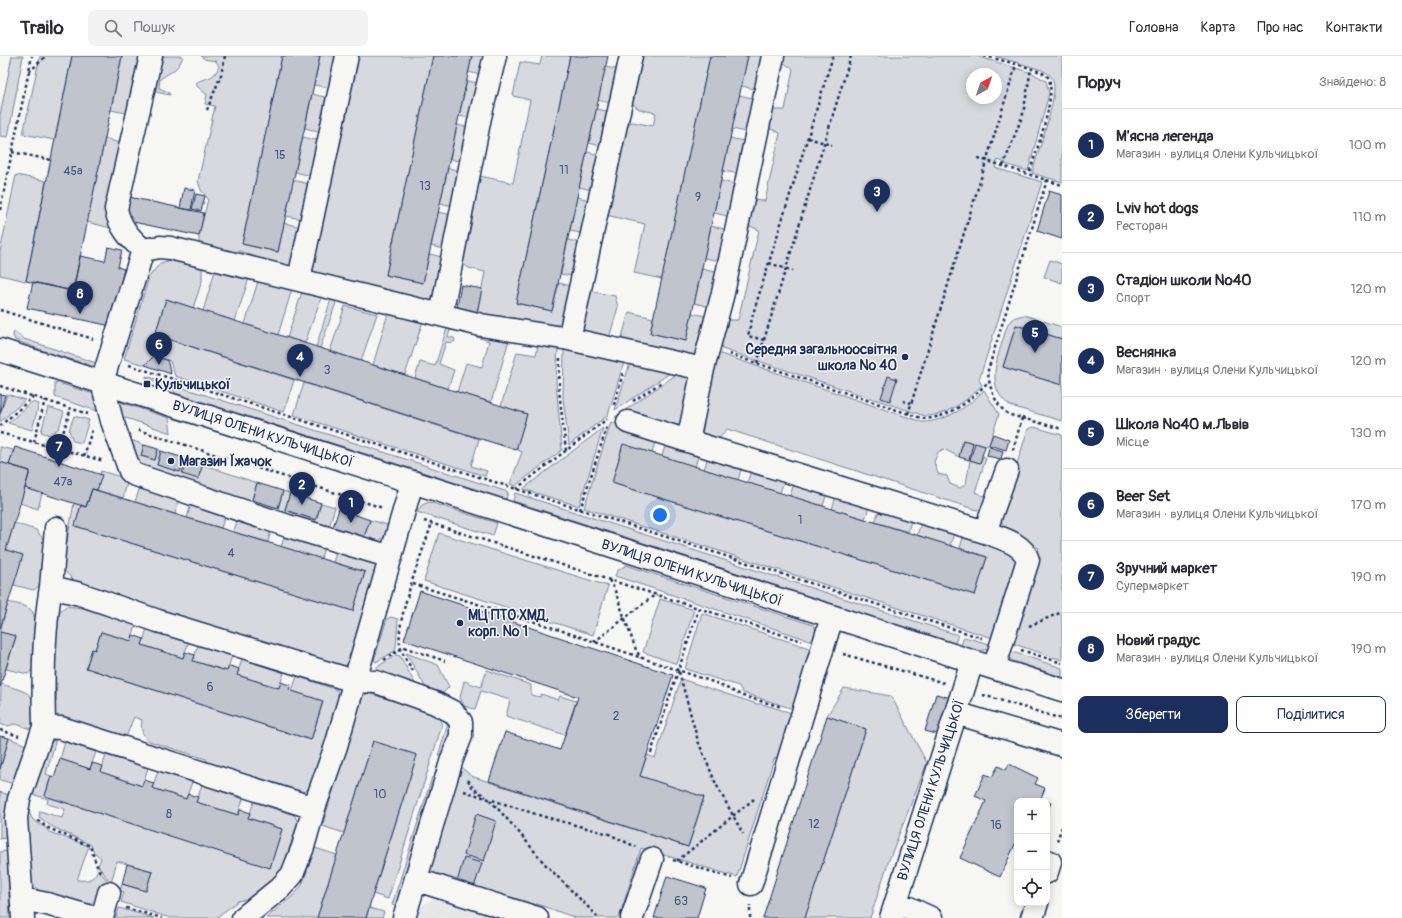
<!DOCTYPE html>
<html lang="uk">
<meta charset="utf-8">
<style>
:root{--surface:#fff;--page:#f2f2f3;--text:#2b2b33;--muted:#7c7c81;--line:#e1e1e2;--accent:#1b2f5e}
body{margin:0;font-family:Pangolin,sans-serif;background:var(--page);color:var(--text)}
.controls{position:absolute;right:12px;bottom:12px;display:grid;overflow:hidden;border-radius:8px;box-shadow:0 2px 10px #0003}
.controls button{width:36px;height:36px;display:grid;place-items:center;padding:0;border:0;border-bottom:1px solid var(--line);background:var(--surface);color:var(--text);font:20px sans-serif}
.compass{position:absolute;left:966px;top:12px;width:36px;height:36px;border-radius:50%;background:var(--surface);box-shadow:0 2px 10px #0003;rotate:40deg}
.you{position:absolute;left:660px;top:459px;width:14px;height:14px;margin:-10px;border:3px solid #fff;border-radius:50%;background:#1a73e8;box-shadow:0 0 0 6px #1a73e833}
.badge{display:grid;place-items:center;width:26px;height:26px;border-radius:50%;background:var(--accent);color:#fff;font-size:13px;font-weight:700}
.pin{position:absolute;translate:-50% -33px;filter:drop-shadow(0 1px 2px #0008)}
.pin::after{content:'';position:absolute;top:21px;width:14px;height:12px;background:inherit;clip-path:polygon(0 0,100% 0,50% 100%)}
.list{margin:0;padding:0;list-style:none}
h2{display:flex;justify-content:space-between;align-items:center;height:52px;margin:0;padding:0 16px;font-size:17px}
h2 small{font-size:13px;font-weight:400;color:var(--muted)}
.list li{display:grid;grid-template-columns:26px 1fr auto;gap:12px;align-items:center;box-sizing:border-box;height:72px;padding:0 16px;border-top:1px solid var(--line)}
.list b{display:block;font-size:15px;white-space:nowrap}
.list p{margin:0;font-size:13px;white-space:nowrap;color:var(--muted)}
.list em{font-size:13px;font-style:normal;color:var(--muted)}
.actions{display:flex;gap:8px;padding:12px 16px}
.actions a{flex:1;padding:9px 0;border:1px solid var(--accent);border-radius:8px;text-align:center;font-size:14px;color:var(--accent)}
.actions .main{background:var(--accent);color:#fff}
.icon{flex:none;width:22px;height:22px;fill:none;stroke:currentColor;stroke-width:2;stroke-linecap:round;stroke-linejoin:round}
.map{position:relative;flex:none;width:1062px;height:862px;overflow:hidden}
header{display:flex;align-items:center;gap:24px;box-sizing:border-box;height:56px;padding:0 20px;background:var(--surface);border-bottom:1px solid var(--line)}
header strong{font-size:19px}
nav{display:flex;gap:22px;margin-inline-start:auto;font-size:14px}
.search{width:280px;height:36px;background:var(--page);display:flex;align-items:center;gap:10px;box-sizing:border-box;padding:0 14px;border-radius:8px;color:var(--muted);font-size:15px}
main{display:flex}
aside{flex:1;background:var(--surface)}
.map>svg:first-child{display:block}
.built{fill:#e6e7e7}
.green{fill:#d6d9dd;stroke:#78849e;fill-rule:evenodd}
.building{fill:#c0c4cd;stroke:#1b2f5e}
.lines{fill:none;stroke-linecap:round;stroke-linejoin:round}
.minor-casing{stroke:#1b2f5e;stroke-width:25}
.path{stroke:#1b2f5e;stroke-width:2.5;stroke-dasharray:3 3;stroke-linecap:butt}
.minor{stroke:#f6f6f2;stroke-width:22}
.poi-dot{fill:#1b2f5e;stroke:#f6f6f2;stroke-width:1.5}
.labels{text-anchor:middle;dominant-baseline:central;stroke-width:3;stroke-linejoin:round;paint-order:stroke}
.number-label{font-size:12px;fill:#44547a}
.poi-label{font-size:14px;font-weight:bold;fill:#1b2f5e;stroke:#f6f6f2;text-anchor:start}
.street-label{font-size:14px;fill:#1b2f5e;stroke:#f6f6f2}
</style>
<header>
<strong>Trailo</strong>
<div class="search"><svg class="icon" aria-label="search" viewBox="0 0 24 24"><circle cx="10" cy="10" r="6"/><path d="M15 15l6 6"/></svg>Пошук</div>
<nav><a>Головна</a><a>Карта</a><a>Про нас</a><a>Контакти</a></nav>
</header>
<main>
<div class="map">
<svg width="1062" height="862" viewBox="0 0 1062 862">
<rect width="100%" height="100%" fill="#f6f6f2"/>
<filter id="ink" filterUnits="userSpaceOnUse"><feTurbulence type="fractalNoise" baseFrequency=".025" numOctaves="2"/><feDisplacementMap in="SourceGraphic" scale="8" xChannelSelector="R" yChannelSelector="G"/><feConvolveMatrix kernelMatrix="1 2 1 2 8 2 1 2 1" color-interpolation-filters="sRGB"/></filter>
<g filter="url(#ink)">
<!-- built -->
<path class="built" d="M435 841 496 862H414L417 853Z"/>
<!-- green -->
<path class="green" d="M12 0H23L8 81 0 80V59Z
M40 0H72L55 84 23 78Z
M122 0H144L131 58 111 54Z
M157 0H183C178 15 171 15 160 23L159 32 168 36 170 39 151 35Z
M201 0H282L242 188 278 196 284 167 305 172 290 211 287 212 239 195 222 199 199 193V180L208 143 201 134 198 125 215 50 205 48 207 39 197 30 196 27C205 20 213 26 219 10L216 5 204 3Z
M320 0H343L336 33 314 29Z
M353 0H433L386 219 423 227 429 198 447 202 433 246 314 217 311 211Z
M472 0H490L486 20 468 16Z
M542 0H570L516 247 552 255 559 227 575 231 567 266 559 273 476 262 485 216 469 212 460 206 475 119 513 127 530 44 513 40 520 6 540 9Z
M635 0H710L662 223 634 217 645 168 606 159 625 68 633 66 653 70 656 57 639 53 630 46Z
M748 0H766L759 34 741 30Z
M779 0H976L1032 17 1046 25 1049 37 1047 45 1028 115 1005 108 1006 107 998 104 995 112 1042 126 979 324 982 329C968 344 947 360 925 360L716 291 722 264H738L759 174 743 167 747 144 765 145 780 77 764 70 767 54H785L793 13 778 3ZM972 18H996V42H972Z
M995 0H1062V126L1032 117C1037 98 1059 40 1053 24 1051 19 1047 17 1042 14Z
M605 11 621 14 614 48 598 44Z
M467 25 484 28 476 63 459 60Z
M312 38 333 43 326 77 305 72Z
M739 39 757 43 750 77 732 73Z
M596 53 612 56 605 91 589 87Z
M457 69 475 73 467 107 450 103Z
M303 81 324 86 316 121 295 116Z
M105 82 124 89 115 173 87 166Z
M730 82 748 86 740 118 723 115Z
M587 96 603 100 596 135 579 131Z
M448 112 465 116 458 151 440 147Z
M16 119 46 125 26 225 0 219V196Z
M293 124 314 129 307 164 286 160Z
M721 125 738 129 732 161 714 157Z
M577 141 594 145 586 178 570 175Z
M438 156 456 160 448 194 431 190Z
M711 170 729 174 722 205 704 202Z
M568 184 584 188 577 221 561 218Z
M174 203 202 211V225L193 252 166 243 155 279 294 324 284 356 175 320 170 305 154 300 145 309 124 303 149 221 160 207Z
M1050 204 1062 208V227L1044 221Z
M702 213 719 217 712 251 694 247Z
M215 215 249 222 235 265 203 255Z
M258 225 292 233 278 279 245 268Z
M585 234 615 240 618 251 608 286 585 276 582 270Z
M302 236 322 239 305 287 287 282Z
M331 243 336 247 320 292 316 291Z
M345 250 377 258 361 305 330 295Z
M629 256 653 262 650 277 686 285 692 257 710 261 698 297 694 300 620 288Z
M388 257 423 265 405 319 373 309Z
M1024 259 1062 271V283L1016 269 1003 311 1062 329V365L1011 350C987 334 995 309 1002 286 1005 279 1006 268 1012 263 1015 261 1019 260 1024 259Z
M447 272 465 276 450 274 448 281 454 282 455 285 452 287 446 286 439 308 454 314 448 333 415 322 420 306 435 310Z
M14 275 24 283 96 307V311L44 295 15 284 13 280Z
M475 278 509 284 491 346 457 336 466 307 482 311 489 285 474 280Z
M538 289 558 293 556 326 562 394 515 430 510 428 522 396 516 393 527 358 501 350 517 296 536 299Z
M564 294 624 306 608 359 569 389 563 342Z
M715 296 922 366C946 366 969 350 984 334L999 358 989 389 985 390 963 384 959 401 944 393 938 396 934 406 938 418 947 420 950 428 960 432 966 428 970 404 980 407 983 400 986 402 975 436 990 443C987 449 984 454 977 454L727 373 715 388 699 377Z
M631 304 676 313 615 354Z
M680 316 691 318 687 363 678 373 615 361Z
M146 320 508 436 506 443 175 337 172 331 146 322Z
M55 326 94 338 103 357 55 341Z
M304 327 479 383 471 410 487 415 485 420 294 359Z
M7 338 25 344 0 366V358Z
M32 346 39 348 32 374 8 367Z
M120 346 169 362 171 377 114 358 116 348Z
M48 351 64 356 59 372 50 379 41 376Z
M74 360 89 364 82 387 73 385 69 374Z
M611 366 657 381 652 397 623 389 612 427 975 539 987 501 960 492 964 478 1012 496 1018 509 996 583 584 452Z
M1034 371 1062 379V604L1008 586 1039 492C1021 486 1007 481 1000 462L1027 376 1028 373Z
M603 372 579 450 523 433Z
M123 381 144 389 141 400 155 404 158 393 161 395 157 409 180 416 184 402 257 427 252 443 278 452 283 435 290 437 285 454 316 464 321 447 335 451 327 478 231 446 223 435 148 412 137 413Z
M667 384 700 394 695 411 662 400Z
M0 391 13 394 9 409 0 406Z
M709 397 743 407 738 424 704 414Z
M752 411 785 421 780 437 747 427Z
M101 415 128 423 123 442 97 434 101 420 100 419Z
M795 424 828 434 823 450 790 440Z
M141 428 180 440 175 458 135 446Z
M25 432 42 437 38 453 20 447Z
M515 437 958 579 955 587 513 445Z
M837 437 870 448 865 463 832 453Z
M192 444 227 454 221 472 187 462Z
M429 446 497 467 493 480 417 456 422 449Z
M74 447 81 449 75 470 353 555 365 516 333 506 338 491 367 498 378 509 350 608 342 612H334L73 524 64 514 63 506Z
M880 451 912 461 908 476 875 466Z
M240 459 272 470 268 486 233 476Z
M370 464 388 469 385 480 377 487 330 479 333 471 364 481Z
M922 464 955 474 950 490 917 479Z
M14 467 36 474 44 484 40 529 34 534 14 529 6 494Z
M286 475 325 487 321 503 281 491Z
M439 477 608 530 593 579 424 525Z
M626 509 813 569 817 575 818 587 615 520 617 515Z
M660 543 694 554 677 608 643 596Z
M8 546C15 548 27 549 32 555 39 564 38 612 28 618L6 613 16 581 0 576Z
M66 550 82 552 136 569 131 585 101 576 95 594 92 593 86 612 311 684 323 646 292 635 297 620 337 634 339 643 314 724 310 731 301 739 211 714 206 703 149 685C141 679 141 672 142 664L134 661 126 681 123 684 55 665 50 646H56L57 627 51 626 56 559Z
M702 557 815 594 797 654 743 637 739 630 685 613Z
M390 561 398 563 396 591 395 595 376 606 374 604 387 563Z
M147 572 189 585 183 602 142 589Z
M964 581 993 589C983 599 973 593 961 589Z
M198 589 232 600 227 615 193 605Z
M1006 594 1062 612V621L1013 605 1008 601Z
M406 597 438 609 449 631 439 641 430 639Z
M396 599 400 600 417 631 375 617 377 611Z
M242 603 284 617 279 632 237 619Z
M487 614 531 629V639L540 641 541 638 558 644 560 640 576 645 565 679 506 660 510 644 481 635 475 653 464 650 460 641 464 625 481 631Z
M681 623 757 648H762L795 658 783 696 774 703 737 821 641 792 619 862H576L537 848 522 853 434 823 429 815 458 708 471 720 688 791 704 742 640 720 647 699 655 702Z
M1 628C35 638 38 638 33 674L16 668 6 670 0 668Z
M844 632 891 640 927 707 889 804 870 862H805L866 673 827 660Z
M368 637 438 659 442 669 388 843 373 838 417 699 373 686 344 777 322 770 363 640Z
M449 664 452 669 448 699 438 700Z
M9 682 26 689 15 728 0 724V713Z
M56 683 46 718 51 720 45 740 270 811 282 773 248 762 254 746 294 759 298 766 280 820 249 843 238 845 216 862H170L121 846 124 836 120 835 122 828 146 835 152 815 117 805 111 827 98 810 101 802 93 795 91 789 51 770 39 761 40 755 62 762 65 753 47 748 48 743 31 738 49 688Z
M65 686 96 696 90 713 60 703Z
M106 699 148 712 142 730 101 716Z
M158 715 192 726 186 743 152 732Z
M432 721 441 722 401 852 392 849Z
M202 729 243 743 238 759 196 746Z
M0 736 9 739 6 752V782L0 783Z
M27 752 33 764 46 772 49 776 89 790 77 824C88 825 94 824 98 813L111 830 110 833 100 829 94 847 90 851C71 846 39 844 31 824L26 763Z
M315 792 337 799 317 862H266L295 838 302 829Z
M7 795 10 862H0V796Z
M119 852 154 862H116Z
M369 852 384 856 382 862H366Z"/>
<!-- building -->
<path class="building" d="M72 0H122L73 235 26 225Z
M282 0H320L278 196 242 188Z
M433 0H472L423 227 386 219Z
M570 0H608L552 255 516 247Z
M710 0H748L686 285 650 277Z
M184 132 195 134 191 154 180 152Z
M1049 135 1062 139V183L1037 175Z
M196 138 205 140 201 155 192 153Z
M129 141 204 157 199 180 124 164Z
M108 191 122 194 118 211 124 213 111 270 27 252 33 226 73 235 80 200 105 205Z
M461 229 482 233 476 261 456 257Z
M166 243 527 358 516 394 155 279Z
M1016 269 1062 283V329L1003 311Z
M154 300 167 304 171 318 145 309Z
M888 320 897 323 890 345 881 342Z
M0 338 5 339 0 358Z
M993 378 1009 384 1006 394 989 389Z
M963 384 973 387 969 404 959 401Z
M975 387 985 390 980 407 970 404Z
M623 388 987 501 975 539 612 427Z
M144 389 158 393 155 404 141 400Z
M15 391 102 419 97 434 92 433 86 451 25 432 30 415 9 409Z
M989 391 1003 395 1001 403 987 400Z
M161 395 184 402 180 416 157 409Z
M187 403 203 408 198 423 182 418Z
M0 406 30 415 6 494 23 499 0 573Z
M257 427 283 435 278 452 252 444Z
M92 433 365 516 353 555 75 470 81 449 86 451Z
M290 437 321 447 316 464 285 454Z
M339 453 370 464 364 481 333 471Z
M420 535 673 619 640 720 704 741 688 791 489 725 505 676 560 694 578 641 404 584Z
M0 576 16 580 0 631Z
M101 576 131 585 133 579 144 583 142 589 183 602 185 596 195 599 193 605 227 615 229 610 234 611 239 613 237 619 279 632 281 626 286 628 291 629 289 634 323 645 311 684 86 612 92 593 95 594Z
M936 638 951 642 940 679 925 675Z
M827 660 866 673 805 862H763Z
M0 680 9 682 0 713Z
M373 685 417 699 373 838 366 862H317Z
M60 703 90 713 92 707 103 710 101 716 142 730 144 724 154 727 152 732 186 743 188 738 198 741 196 746 238 759 240 754 245 755 250 757 248 762 282 773 270 812 45 740 51 720 54 721Z
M1009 708 1038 722 1035 728 1045 732 1041 742 1051 747 1047 755V745H1017V784L1000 821 960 802 986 745 975 740 985 718 992 721 998 710 1006 714Z
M476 758 496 765 484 805 464 799Z
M464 802 482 807 474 831 457 826Z
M127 808 152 815 146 835 122 828Z
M667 820 706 832 697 862H654Z"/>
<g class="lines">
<!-- minor casing -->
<g class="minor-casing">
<path id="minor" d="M143 194C130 182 120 172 116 153L151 0
M299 223 347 0
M441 259 480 61 495 0
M569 283 631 0
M0 294 1062 634
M703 313 688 385 985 476
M628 366 688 385
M391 501 288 470 133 418 130 415 112 365 102 326 143 194 160 191 170 192 481 269 569 283 703 313 723 237 773 0
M51 531 56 472
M994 612 1028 504C1023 487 1000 482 985 476L1007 414
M956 657 1062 689
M44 671C43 624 43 577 51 531L80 538 158 565 354 625 376 626 435 647 453 656 461 666V680L452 703 404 862
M1047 805 1050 806 1047 816
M417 824 537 862
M751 828 832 561
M22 843 47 848 95 862
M896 846 931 862
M23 862 16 762 19 743 44 671 61 672 314 752
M102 862 109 837
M243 862 280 832 292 819 303 791 314 752 336 690 412 427
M632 862 652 803
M891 862 972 606
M1032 862 1037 847"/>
</g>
<!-- path -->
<path class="path" d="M984 0C1000 4 1033 11 1046 19 1061 30 1034 101 1029 118
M29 16 46 0
M207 54 221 19 225 0
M808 82 832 89
M12 96 51 104
M978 102 1062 129
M1003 110 1023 58 1031 13
M0 154 32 0
M769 207 793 215
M0 254 93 283
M764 284 748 280 753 258 833 0
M729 298 921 362C947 365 972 343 988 326
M560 302 559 334 566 395
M757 307 851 0
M129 309 982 582
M0 330 88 358
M633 345 662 326
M903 345 911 347
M614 349 623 317
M908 358 1016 9
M1022 362 1062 373
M0 370 34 340
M138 374 383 452
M0 377 104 405
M34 386 45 344
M58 393 71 352
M1013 394 1022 362C1018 361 1011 360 1007 357 995 349 988 328 988 314L1047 124
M84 400 92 374
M516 433 607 363
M580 454 607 371
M424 465 802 585
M609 524 614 532 636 594 641 602
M413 528 545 569 716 627 743 640 782 651
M1029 570 1062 556
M594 586 652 541 657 539
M1021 594 1062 607
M843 598 944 627
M384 604 404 591 445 605
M413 615C408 606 401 598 400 588 396 561 423 495 432 467
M679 616 698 685 716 728 743 778
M983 639 1062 663
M0 674 19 680
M651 697 699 552
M468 724 473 732 486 741
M464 735 545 761 609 778 636 791
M490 744 517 774 544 807 599 862
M38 764 46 771 90 790 98 813 101 817
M1057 785 1062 771
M673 804 732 822
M677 805 754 743
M126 852 162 862
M750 862V849"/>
<!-- minor -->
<use href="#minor" class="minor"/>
</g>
</g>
<!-- markers -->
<g class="poi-dot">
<circle cx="905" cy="301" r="4"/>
<rect x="143" y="324" width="8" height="8" rx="2"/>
<circle cx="171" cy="405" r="4"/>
<circle cx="460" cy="567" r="4"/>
</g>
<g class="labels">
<!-- number labels -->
<g class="number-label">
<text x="280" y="99">15</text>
<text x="564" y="114">11</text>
<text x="73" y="115">45а</text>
<text x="425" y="130">13</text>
<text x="698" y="141">9</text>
<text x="327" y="314">3</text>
<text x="63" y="426">47а</text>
<text x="800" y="464">1</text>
<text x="231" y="497">4</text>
<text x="210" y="631">6</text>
<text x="616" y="660">2</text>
<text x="380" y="738">10</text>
<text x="169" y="758">8</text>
<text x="814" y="768">12</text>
<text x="996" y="769">16</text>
<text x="681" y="845">63</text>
</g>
<!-- poi labels -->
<g class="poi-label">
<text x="897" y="293" text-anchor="end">Середня загальноосвітня<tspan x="897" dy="16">школа № 40</tspan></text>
<text x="155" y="328">Кульчицької</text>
<text x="179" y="405">Магазин Їжачок</text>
<text x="468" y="559">МЦ ПТО ХМД,<tspan x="468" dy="16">корп. № 1</tspan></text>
</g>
<!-- street labels -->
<g class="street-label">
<text transform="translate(263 378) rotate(18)">ВУЛИЦЯ ОЛЕНИ КУЛЬЧИЦЬКОЇ</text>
<text transform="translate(692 517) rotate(18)">ВУЛИЦЯ ОЛЕНИ КУЛЬЧИЦЬКОЇ</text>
<text transform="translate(931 734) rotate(-72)">ВУЛИЦЯ ОЛЕНИ КУЛЬЧИЦЬКОЇ</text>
</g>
</g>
</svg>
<div class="controls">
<button>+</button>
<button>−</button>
<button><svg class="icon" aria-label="locate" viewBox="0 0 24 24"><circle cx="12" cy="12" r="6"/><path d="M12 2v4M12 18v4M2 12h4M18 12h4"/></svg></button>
</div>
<svg class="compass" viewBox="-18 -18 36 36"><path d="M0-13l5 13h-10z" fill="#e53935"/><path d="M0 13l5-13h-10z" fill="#7c7c81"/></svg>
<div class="you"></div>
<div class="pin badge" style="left:351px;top:467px">1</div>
<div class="pin badge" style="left:302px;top:449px">2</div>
<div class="pin badge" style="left:877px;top:156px">3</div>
<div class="pin badge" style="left:300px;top:321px">4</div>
<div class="pin badge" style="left:1035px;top:297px">5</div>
<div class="pin badge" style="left:159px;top:309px">6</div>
<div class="pin badge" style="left:59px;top:411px">7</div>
<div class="pin badge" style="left:80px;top:258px">8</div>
</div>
<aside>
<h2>Поруч<small>Знайдено: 8</small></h2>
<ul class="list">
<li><span class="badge">1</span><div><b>М'ясна легенда</b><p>Магазин · вулиця Олени Кульчицької</p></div><em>100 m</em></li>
<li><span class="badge">2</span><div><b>Lviv hot dogs</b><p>Ресторан</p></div><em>110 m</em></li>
<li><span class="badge">3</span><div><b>Стадіон школи №40</b><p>Спорт</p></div><em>120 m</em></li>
<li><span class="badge">4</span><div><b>Веснянка</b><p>Магазин · вулиця Олени Кульчицької</p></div><em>120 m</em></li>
<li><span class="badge">5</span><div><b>Школа №40 м.Львів</b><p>Місце</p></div><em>130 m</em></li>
<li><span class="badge">6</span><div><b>Beer Set</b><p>Магазин · вулиця Олени Кульчицької</p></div><em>170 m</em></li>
<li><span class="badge">7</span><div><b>Зручний маркет</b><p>Супермаркет</p></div><em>190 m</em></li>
<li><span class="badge">8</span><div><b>Новий градус</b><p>Магазин · вулиця Олени Кульчицької</p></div><em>190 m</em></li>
</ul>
<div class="actions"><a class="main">Зберегти</a><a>Поділитися</a></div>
</aside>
</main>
